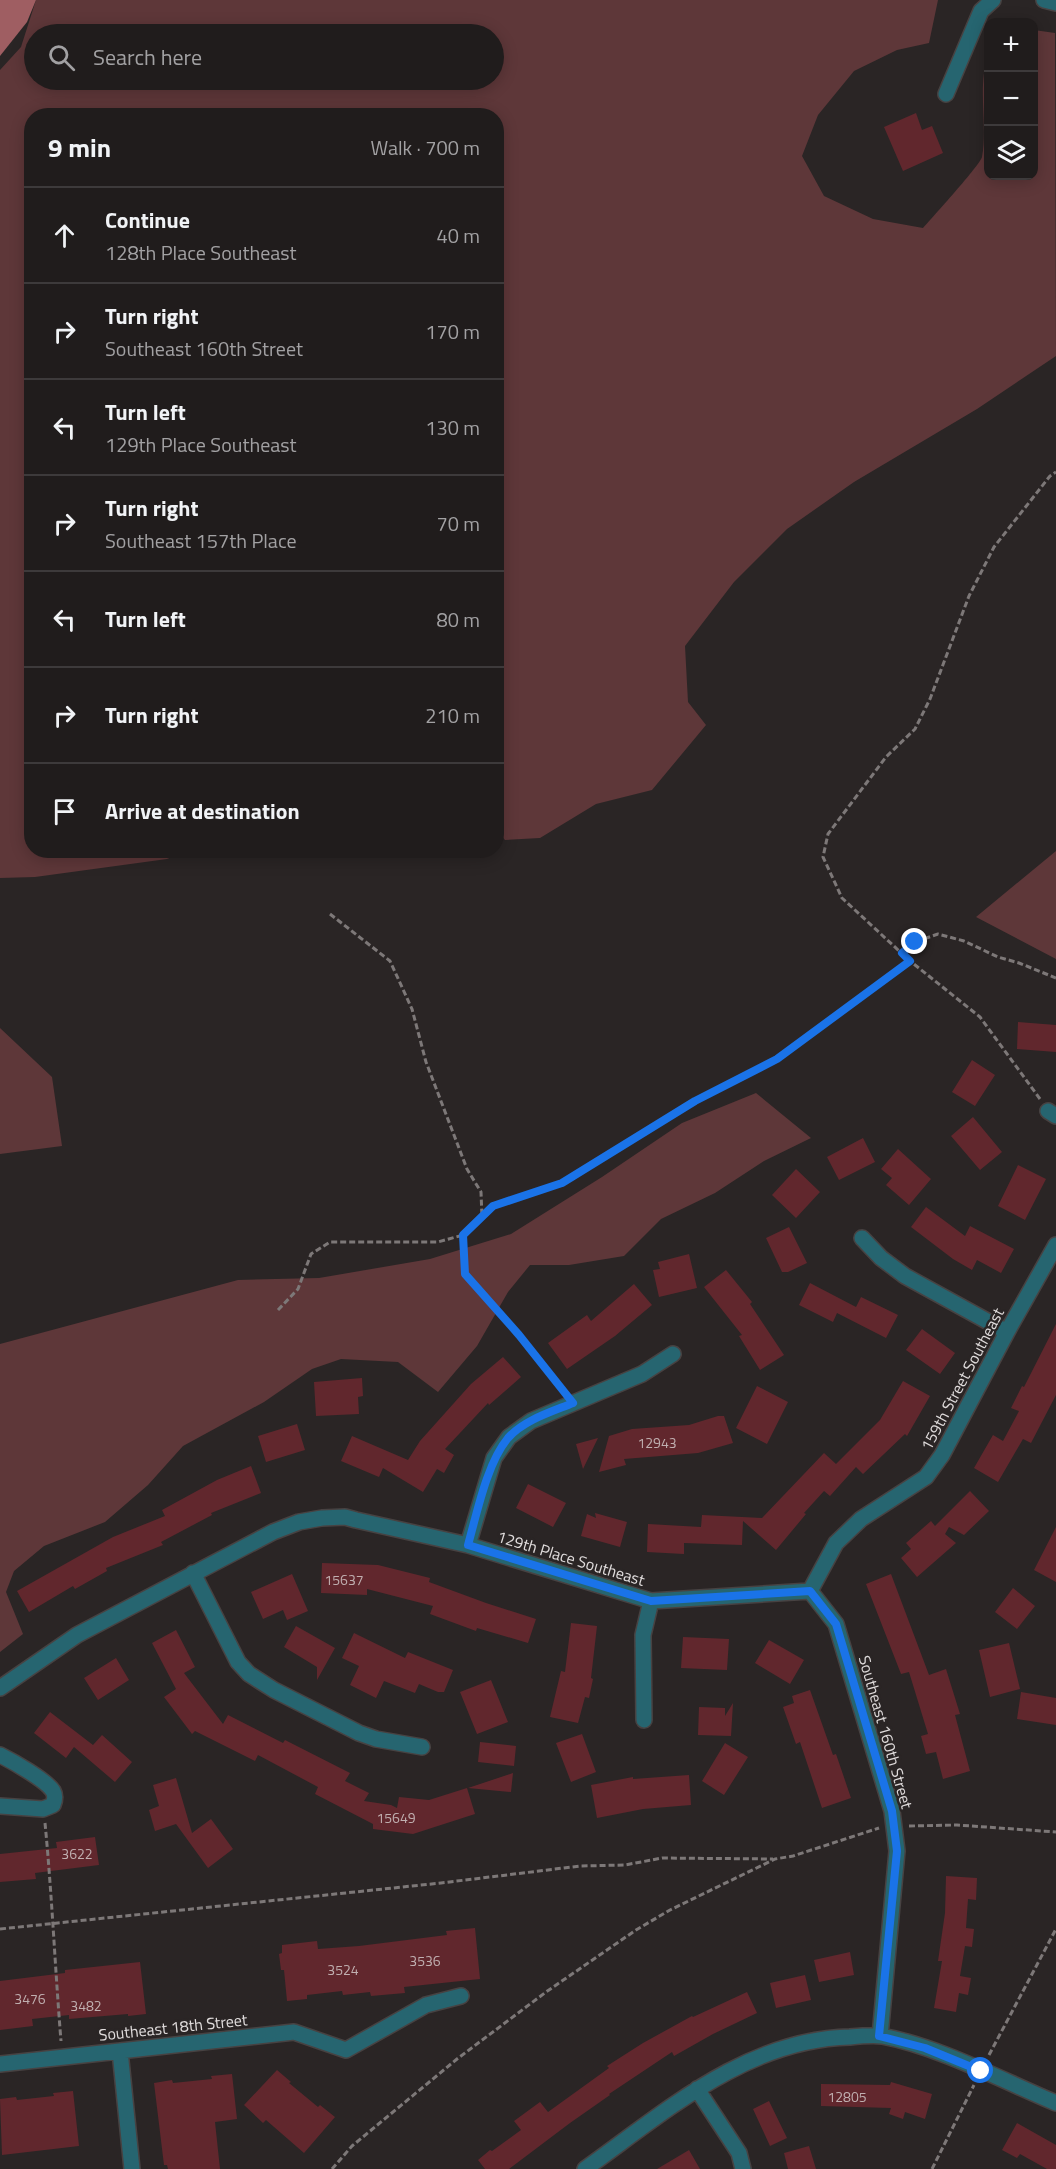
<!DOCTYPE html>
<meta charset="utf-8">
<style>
:root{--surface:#201c1c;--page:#282525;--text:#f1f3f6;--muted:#a2a1a3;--line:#3d3a3b}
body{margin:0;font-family:"Titillium Web",sans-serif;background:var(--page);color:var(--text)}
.controls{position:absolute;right:18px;top:18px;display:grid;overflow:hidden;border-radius:12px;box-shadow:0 3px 15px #0003}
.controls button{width:54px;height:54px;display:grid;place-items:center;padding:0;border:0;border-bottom:2px solid var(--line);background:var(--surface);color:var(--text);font:30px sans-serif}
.stop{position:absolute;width:18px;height:18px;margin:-14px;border:4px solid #1a73e8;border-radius:50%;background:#fff}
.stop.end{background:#1a73e8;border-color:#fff;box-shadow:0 2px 6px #0008}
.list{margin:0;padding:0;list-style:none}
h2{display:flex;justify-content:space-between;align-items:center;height:78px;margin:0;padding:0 24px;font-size:26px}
h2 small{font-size:20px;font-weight:400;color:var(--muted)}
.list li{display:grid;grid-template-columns:39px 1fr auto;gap:18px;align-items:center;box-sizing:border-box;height:96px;padding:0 24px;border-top:2px solid var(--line)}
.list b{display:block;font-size:22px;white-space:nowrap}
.list p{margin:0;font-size:20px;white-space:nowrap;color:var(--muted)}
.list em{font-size:20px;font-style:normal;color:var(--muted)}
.icon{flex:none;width:33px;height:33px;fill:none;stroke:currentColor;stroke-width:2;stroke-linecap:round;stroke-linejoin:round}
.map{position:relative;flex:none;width:1056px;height:2169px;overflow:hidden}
.search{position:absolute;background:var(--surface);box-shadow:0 3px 15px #0003;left:24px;top:24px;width:480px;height:66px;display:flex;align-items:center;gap:15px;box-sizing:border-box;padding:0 21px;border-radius:33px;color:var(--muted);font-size:22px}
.panel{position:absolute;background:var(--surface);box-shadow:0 3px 15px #0003;left:24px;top:108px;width:480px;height:750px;border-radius:24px}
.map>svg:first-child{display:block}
.green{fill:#5e3739;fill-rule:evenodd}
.water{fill:#9f5e62}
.building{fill:#61272d}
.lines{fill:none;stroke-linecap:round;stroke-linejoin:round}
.minor-casing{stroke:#474242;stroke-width:18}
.path{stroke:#7d7878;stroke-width:3;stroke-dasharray:6 3;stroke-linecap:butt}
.minor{stroke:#266570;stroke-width:15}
.route{stroke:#1a73e8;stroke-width:8}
.labels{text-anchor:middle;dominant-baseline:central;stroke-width:5;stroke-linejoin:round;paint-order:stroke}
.number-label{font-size:14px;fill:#c0afb0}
.street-label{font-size:16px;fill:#e0dcdc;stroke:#2a2525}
</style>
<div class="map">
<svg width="1056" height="2169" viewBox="0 0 1056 2169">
<rect width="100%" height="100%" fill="#2a2525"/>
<!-- green -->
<path class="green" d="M36 0H938L929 43 897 50 854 71 818 115 802 156 824 196 873 219 923 228C932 218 980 165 982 157 988 124 977 88 988 56V176H1034V30L1055 33 1056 356 977 409 854 482 787 529 734 582 685 646 688 702 706 725 652 790 596 804 540 838 505 840 496 829V116H32V850L186 851 167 859 35 877 0 878V70L21 47ZM494 34V80H34V34Z
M1056 851V959L976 917Z
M0 1028 52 1077 62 1146 0 1154Z
M756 1093 811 1138 764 1161 715 1193 661 1219 624 1256 569 1265H530L508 1292 477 1346 438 1392 398 1362 341 1359 312 1369 264 1402 183 1446 148 1485 105 1522 44 1546 14 1571 6 1592 23 1634 0 1652V1344L238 1280 319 1278 430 1259 511 1234 602 1177 682 1123Z"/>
<!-- water -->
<path class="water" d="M0 0H36L27 22 0 56Z"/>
<!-- building -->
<path class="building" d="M916 113 922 130 932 126 943 153 903 171 884 127Z
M1018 1022 1056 1025V1052L1017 1049Z
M972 1060 995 1075 975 1106 952 1092Z
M973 1117 1002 1152 980 1170 951 1136Z
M863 1138 875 1162 839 1180 827 1157Z
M898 1149 931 1179 909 1205 886 1185 892 1178 881 1169Z
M1018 1165 1046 1179 1025 1220 998 1206Z
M796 1169 820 1192 796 1218 772 1195Z
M926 1207 965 1236 970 1226 1014 1249 1001 1273 977 1260 972 1270 953 1259 911 1227Z
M789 1227 807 1263 788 1272H782L766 1238Z
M689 1254 697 1288 659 1297 653 1270 660 1269 658 1262Z
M726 1270 752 1302 750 1304 784 1355 760 1370 739 1336 742 1335 704 1287Z
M810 1283 856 1307 861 1297 898 1315 886 1338 837 1313 833 1322 799 1305Z
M634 1284 652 1305 615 1336 567 1369 548 1343 587 1315 591 1321Z
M1056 1324V1395L1031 1443 1023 1439 998 1482 974 1468 993 1435 1003 1441 1019 1411 1011 1408 1022 1386 1024 1387Z
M922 1329 955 1353 940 1374 906 1350Z
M503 1357 521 1377 489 1405 488 1403 445 1449 454 1455 444 1473 437 1469 423 1492 383 1468 379 1477 341 1461 352 1436 408 1460 420 1441 471 1384Z
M362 1378 363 1396 358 1397 359 1414 316 1416 314 1382Z
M903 1381 930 1396 907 1436 905 1434 863 1474 856 1467 830 1496 824 1491 804 1513 806 1514 776 1550 743 1521 742 1545 684 1543V1554L647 1552 648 1524 701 1527 702 1515 762 1518 824 1453 836 1464 880 1420Z
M757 1386 788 1402 767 1444 736 1428Z
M718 1416H724L733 1443 698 1453 624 1459 626 1465 599 1472 609 1436 632 1429 689 1425Z
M297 1424 305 1450 266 1462 258 1436Z
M598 1438 583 1469 576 1444Z
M251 1466 261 1493 211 1513 212 1515 161 1542 163 1545 106 1568 107 1571 75 1589 73 1586 29 1612 17 1591 113 1537 165 1516 162 1510 217 1480Z
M528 1484 566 1503 553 1527 516 1508Z
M970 1491 989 1511 964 1535 949 1527 945 1534 956 1543 917 1577 901 1558 911 1549 906 1543 931 1521 935 1526Z
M595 1513 627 1522 620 1547 581 1536 587 1514 596 1518Z
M1056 1527V1582L1034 1570Z
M322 1563 378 1565 430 1578 429 1582 486 1603 536 1619 528 1643 477 1628 476 1631 430 1614 433 1606 367 1589V1595L321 1593Z
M292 1574 308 1611 287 1620 283 1610 263 1619 251 1592Z
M891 1574 929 1675 946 1669 960 1714 955 1715 970 1771 943 1779 936 1752 926 1754 921 1736 928 1734 909 1672 901 1674 866 1584Z
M1013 1588 1035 1606 1017 1629 995 1612Z
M571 1623 597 1626 591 1678 593 1679 589 1698 585 1697 578 1723 550 1717 561 1671 565 1672Z
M296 1626 335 1648 317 1680V1667L284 1647Z
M176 1630 195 1667 184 1673 223 1724 228 1715 283 1743 285 1740 350 1773 345 1781 369 1793 364 1801 391 1805 397 1808 399 1797 429 1800 467 1788 475 1814 413 1834 373 1829V1824L315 1794 318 1787 258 1755 255 1761 195 1731 192 1734 164 1697 176 1689 152 1643Z
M354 1633 405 1658 408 1652 453 1670 444 1692H438L419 1684 415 1693 384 1681 376 1698 350 1685 359 1666 342 1658Z
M683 1637 729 1639 727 1670 681 1668Z
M769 1640 804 1660 790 1684 755 1663Z
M1009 1643 1020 1689 990 1697 979 1650Z
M116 1658 129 1680 98 1700 84 1678Z
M491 1680 508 1722 477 1734 460 1692Z
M810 1690 833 1755 836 1754 851 1798 822 1808 800 1742 796 1744 783 1707 794 1703 792 1696Z
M1021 1692 1056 1698V1725L1017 1719Z
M733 1703 731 1736 698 1735 699 1707 725 1708V1716Z
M50 1712 93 1745 102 1735 132 1762 115 1782 74 1747 66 1758 34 1733Z
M582 1734 596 1772 571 1782 556 1743Z
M480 1742 516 1746 514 1766 478 1762Z
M725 1743 748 1757 724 1795 702 1781Z
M513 1773 511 1792 468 1788Z
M689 1775 691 1805 643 1809 597 1818 591 1785 633 1777V1779Z
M176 1778 192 1833 211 1819 233 1849 208 1868 176 1824 155 1831 149 1810 159 1806 153 1785Z
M95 1837 99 1865 35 1873 36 1879 0 1882V1854L57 1848 56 1842Z
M946 1876 977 1878 976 1900 968 1899 966 1928 974 1929 972 1947 965 1946 960 1976 971 1978 968 1995 959 1993 956 2012 934 2008 942 1961H938L945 1913Z
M475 1928 480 1979 404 1987 405 1993 371 1996 370 1992 343 1995 342 1991 307 1995V1999L287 2001 284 1970H281L279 1954 282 1953V1945L317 1941 318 1949 359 1946 447 1935 446 1931Z
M850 1952 854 1975 819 1982 814 1960Z
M140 1962 146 2014 128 2016V2014L69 2019V2015L32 2019 33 2026 0 2030V1981L65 1973V1970Z
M805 1975 811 2000 776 2008 770 1983Z
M747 1992 757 2013 713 2034 674 2056 672 2052 609 2094 610 2095 570 2123 509 2169H485L478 2160 490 2150 492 2151 521 2130 514 2121 540 2102 548 2112 609 2068 607 2066 643 2043 692 2016 693 2017Z
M277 2070 291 2082 289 2083 318 2107 320 2105 335 2117 304 2153 266 2120 263 2123 244 2105Z
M232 2074 237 2119 215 2122 220 2169H168L167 2165H164L154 2083 172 2080 173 2083 212 2079 211 2076Z
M891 2082 932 2094 925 2119 905 2112 903 2119 889 2114 891 2108 821 2106V2084L890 2085Z
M73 2091 79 2146 2 2155 0 2099 16 2097 17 2100 54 2096 53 2093Z
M769 2101 787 2138 770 2146 753 2109Z
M1017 2123 1056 2145V2169H1047L1020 2154 1017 2158 1002 2150Z
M809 2146 816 2169H788L784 2153Z
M689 2150 700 2169H657Z"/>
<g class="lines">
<!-- minor casing -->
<g class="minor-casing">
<path id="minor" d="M1044 0 1056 3
M946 94 981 11 993 0
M1048 1111 1056 1116
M862 1238 881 1258 905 1276 1007 1332
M468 1545 494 1458 509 1437 531 1421 642 1374 673 1354
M193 1573 238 1662 249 1674 274 1690 359 1733 376 1739 422 1747
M810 1591 836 1624 892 1811 897 1851 880 2036
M810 1591 836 1543 861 1519 926 1477 942 1455 1007 1332 1056 1245
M0 1688 77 1635 273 1532 299 1522 322 1518 345 1517 356 1520 468 1545 651 1601 810 1591
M644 1720 643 1635 651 1601
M0 1755C12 1761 46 1780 53 1791 56 1796 55 1800 53 1805L43 1809 0 1806
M120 2051 132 2169
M0 2064 294 2032 346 2050 426 2005 461 1996
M697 2089 739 2153 743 2169
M585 2169C665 2112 747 2039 850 2037 860 2036 872 2035 882 2036 940 2047 1001 2080 1056 2103"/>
</g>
<!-- path -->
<path class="path" d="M330 914 390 961 412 1009 426 1062 467 1169 481 1192 482 1217
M902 953 915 942 938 934 964 941 998 957 1019 963 1056 978
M1040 1099 980 1017 910 961 842 898 823 857 828 834 886 757 915 729 930 699 969 596 994 547 1050 476 1056 472
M278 1310 298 1289 311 1254 330 1242H438L463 1235
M562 1390 519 1335 465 1274 463 1235 493 1206 562 1183 695 1101 777 1059 910 961
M45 1823C52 1895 55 1968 61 2041
M909 1826 957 1825 1056 1832
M0 1929 441 1883 580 1866 625 1865 662 1858 773 1859
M989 2055 1056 1929
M332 2169 352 2146 457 2059 546 1992 636 1930 670 1910 775 1859 793 1856 879 1828
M932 2169 974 2085"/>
<!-- minor -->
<use href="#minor" class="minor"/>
</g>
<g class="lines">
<!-- route -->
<path class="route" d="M915 942 902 953 910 961 777 1059 695 1101 562 1183 493 1206 463 1235 465 1274 519 1335 573 1403C551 1412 524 1420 508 1438 487 1463 477 1513 468 1545L651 1601 810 1591 836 1624 892 1811 897 1851 879 2036 925 2048 981 2071"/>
</g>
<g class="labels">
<!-- number labels -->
<g class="number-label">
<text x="657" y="1442">12943</text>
<text x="344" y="1579">15637</text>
<text x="396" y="1817">15649</text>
<text x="77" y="1853">3622</text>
<text x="425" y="1960">3536</text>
<text x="343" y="1969">3524</text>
<text x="30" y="1998">3476</text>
<text x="86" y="2005">3482</text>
<text x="847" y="2096">12805</text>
</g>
<!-- street labels -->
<g class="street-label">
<text transform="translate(962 1379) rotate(-62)">159th Street Southeast</text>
<text transform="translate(571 1558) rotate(17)">129th Place Southeast</text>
<text transform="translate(886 1732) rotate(74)">Southeast 160th Street</text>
<text transform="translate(173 2027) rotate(-6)">Southeast 18th Street</text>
</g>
</g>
</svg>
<div class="controls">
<button>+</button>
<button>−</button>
<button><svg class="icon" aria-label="layers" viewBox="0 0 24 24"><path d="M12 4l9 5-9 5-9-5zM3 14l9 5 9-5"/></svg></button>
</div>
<div class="stop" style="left:981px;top:2071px"></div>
<div class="stop end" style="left:915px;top:942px"></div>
<div class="search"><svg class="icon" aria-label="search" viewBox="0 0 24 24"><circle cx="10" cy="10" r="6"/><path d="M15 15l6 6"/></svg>Search here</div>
<section class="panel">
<h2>9 min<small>Walk · 700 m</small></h2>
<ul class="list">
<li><svg class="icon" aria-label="ahead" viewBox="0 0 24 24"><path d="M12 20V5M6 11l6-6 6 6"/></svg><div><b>Continue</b><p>128th Place Southeast</p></div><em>40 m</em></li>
<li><svg class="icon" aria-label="right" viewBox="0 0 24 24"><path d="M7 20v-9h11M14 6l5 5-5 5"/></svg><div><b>Turn right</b><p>Southeast 160th Street</p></div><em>170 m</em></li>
<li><svg class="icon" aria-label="left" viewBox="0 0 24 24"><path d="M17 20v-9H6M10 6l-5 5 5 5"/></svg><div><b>Turn left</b><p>129th Place Southeast</p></div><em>130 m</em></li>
<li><svg class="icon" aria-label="right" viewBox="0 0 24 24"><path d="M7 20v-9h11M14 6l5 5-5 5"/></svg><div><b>Turn right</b><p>Southeast 157th Place</p></div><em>70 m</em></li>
<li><svg class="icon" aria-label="left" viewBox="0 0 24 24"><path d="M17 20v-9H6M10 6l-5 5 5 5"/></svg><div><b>Turn left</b></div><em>80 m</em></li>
<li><svg class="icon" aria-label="right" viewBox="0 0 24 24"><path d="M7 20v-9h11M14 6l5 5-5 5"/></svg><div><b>Turn right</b></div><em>210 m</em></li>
<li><svg class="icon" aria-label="arrive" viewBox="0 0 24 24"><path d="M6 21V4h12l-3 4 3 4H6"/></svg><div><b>Arrive at destination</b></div></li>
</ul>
</section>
</div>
